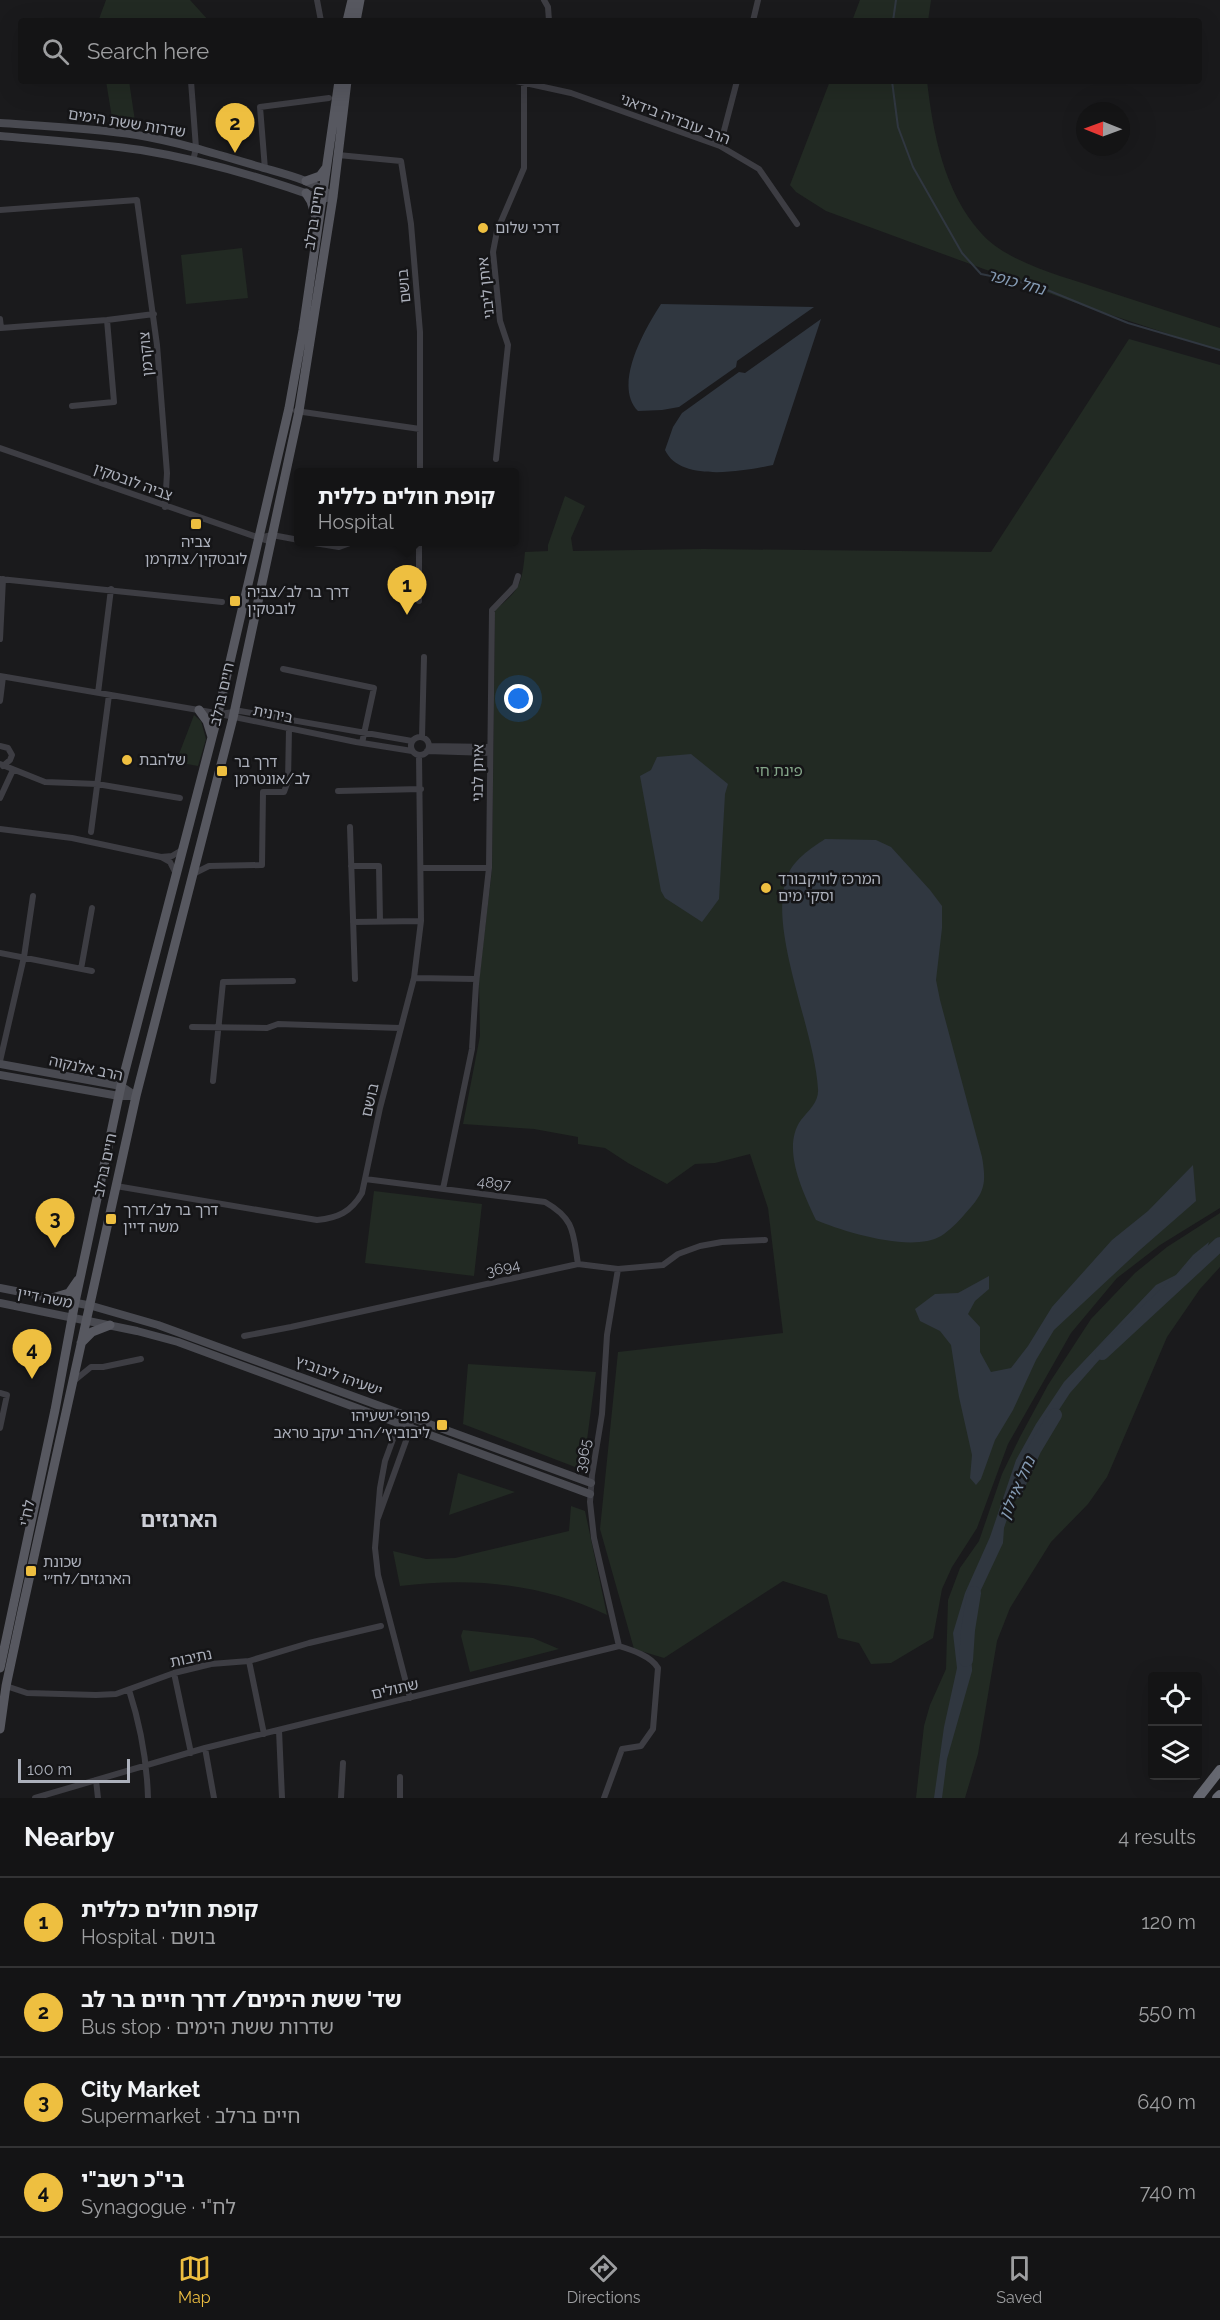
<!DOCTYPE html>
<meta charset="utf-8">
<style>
:root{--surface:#141415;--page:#1d1d1e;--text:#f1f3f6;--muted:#9d9ea0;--line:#333334;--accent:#eebf40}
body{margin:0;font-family:Raleway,"Noto Sans Hebrew",sans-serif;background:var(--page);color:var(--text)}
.controls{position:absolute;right:18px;bottom:18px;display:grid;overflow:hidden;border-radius:6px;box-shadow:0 6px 24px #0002}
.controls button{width:54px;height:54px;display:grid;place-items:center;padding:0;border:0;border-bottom:2px solid var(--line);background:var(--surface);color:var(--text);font:30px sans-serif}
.compass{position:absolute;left:1076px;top:102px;width:54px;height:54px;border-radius:50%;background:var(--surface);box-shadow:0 6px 24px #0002;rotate:271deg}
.scale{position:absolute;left:18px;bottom:15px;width:112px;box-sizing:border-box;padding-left:6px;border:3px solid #acb0bb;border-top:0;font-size:16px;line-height:21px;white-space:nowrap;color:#acb0bb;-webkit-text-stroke:4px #151517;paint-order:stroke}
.you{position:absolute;left:519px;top:699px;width:21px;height:21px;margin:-15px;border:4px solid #fff;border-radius:50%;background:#1a73e8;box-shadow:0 0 0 9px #1a73e833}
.badge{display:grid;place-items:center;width:39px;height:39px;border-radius:50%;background:var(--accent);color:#111;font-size:20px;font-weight:700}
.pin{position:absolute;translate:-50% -50px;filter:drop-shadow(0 2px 3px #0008)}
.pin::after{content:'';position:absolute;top:32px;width:21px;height:18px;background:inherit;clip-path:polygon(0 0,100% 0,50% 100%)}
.popup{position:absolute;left:294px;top:468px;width:225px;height:78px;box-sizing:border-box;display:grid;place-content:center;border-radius:6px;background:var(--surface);filter:drop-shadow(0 2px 4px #0005);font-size:20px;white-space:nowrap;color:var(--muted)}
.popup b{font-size:22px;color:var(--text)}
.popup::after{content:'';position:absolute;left:50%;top:100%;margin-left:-12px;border:12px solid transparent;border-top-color:var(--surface)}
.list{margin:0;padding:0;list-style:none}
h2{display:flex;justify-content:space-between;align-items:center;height:78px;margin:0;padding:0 24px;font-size:26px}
h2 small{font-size:20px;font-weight:400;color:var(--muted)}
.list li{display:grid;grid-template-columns:39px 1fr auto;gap:18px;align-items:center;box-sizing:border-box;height:90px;padding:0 24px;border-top:2px solid var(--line)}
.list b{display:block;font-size:22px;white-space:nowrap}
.list p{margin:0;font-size:20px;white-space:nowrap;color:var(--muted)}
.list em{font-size:20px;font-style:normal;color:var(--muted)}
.icon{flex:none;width:33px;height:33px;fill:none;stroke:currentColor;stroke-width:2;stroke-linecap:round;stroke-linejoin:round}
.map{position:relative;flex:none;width:1220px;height:1798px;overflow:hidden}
.search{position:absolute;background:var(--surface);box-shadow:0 6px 24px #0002;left:18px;right:18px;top:18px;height:66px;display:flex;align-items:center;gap:15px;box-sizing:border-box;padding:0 21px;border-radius:6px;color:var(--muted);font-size:22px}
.sheet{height:438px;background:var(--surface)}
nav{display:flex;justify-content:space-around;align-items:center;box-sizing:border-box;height:84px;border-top:2px solid var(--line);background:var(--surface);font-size:16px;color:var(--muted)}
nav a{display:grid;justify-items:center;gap:3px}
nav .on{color:var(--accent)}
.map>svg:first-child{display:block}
.green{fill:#222a23}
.water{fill:#303740}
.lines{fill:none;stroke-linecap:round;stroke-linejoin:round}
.stream{stroke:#303740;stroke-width:2}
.river{stroke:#303740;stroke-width:14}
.street{stroke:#3d3d43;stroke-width:6}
.secondary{stroke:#494a51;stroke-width:8}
.primary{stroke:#575860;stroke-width:9}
.highway{stroke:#676972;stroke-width:10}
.poi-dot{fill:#eebf40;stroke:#151517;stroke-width:2}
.labels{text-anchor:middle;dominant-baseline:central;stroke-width:5;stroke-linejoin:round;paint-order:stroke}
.street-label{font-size:15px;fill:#acb0bb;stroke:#151517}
.poi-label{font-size:15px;fill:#acb0bb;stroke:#151517;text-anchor:start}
.park-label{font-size:15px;fill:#84a589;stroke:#151517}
.water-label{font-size:16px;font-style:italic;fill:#859bb4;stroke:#151517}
.district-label{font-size:21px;font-weight:bold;fill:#cdcfd7;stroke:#151517}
</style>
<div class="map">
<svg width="1220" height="1798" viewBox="0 0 1220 1798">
<rect width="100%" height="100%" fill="#1a1a1c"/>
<!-- green -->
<path class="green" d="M106 0H190L209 21H114L99 19Z
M860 0H931L928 21H852Z
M106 81H129L135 121 112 118Z
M830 81H927C933 133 944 192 981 233 1007 263 1066 277 1103 290 1142 303 1181 315 1220 328V351L1087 307 826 211 796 192 790 185Z
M242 248 248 298 186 304 181 255Z
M1129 339 1220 365V1208L1160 1245 1117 1278 1071 1333 1008 1444 977 1528 952 1567 942 1589 933 1638 891 1663 871 1664 859 1643 838 1638 827 1595 783 1581 664 1658 634 1649 600 1529 618 1352 783 1333 768 1208 750 1154 715 1163 695 1164 667 1184 628 1163 605 1148 578 1144V1137L534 1129 463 1124 480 1036 479 980 492 869 495 610C520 590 522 584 525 552L548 551V545L565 496 585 506 571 538 573 551 703 549 991 552Z
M194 715 201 721 206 739 198 766 176 762Z
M374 1191 482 1204 474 1276 365 1263Z
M1220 1213V1267L1200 1289 1167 1337 1107 1477 1088 1504 1051 1542 1010 1608 997 1641 978 1754 965 1798H916L924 1726 930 1705 946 1669 948 1600 960 1568 979 1541 1002 1474 1020 1437 1048 1385 1091 1319 1135 1273 1167 1247Z
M468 1364 596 1372 583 1470 463 1424Z
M458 1473 515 1492 449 1515Z
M571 1506 585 1511 607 1615C542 1583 471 1577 400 1586L393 1551 426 1559 455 1558 569 1531Z
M463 1630 533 1638 559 1649 470 1672 461 1636Z"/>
<!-- water -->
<path class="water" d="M661 304 814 307 737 361 736 367 679 407 662 410 638 411C612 385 646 327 661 304Z
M821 319 773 465C745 471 680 483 665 450L673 427 682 413 739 372 745 373Z
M691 754 728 784 725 794 719 899 702 922 665 898 661 891 640 776 651 770 657 757Z
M825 839 876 840 891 847 930 890 942 906V928L936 980 940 1000 982 1157C987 1186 984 1193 964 1215 958 1222 949 1231 941 1236 912 1253 844 1232 816 1220 803 1192 781 1148 801 1120 809 1110 819 1102 818 1089 815 1030 767 929 787 877 793 860 810 849 825 839Z
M1193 1165 1196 1201 1141 1249 1054 1330 1036 1360 1013 1410 995 1440 981 1479 976 1485 970 1478 972 1455 959 1397 951 1345 940 1331 920 1321 915 1309 935 1294 958 1293 989 1276V1289L975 1301 968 1314 980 1327V1352L991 1372 1011 1368 1028 1346 1052 1307 1112 1240 1148 1211Z
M1209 1242 1205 1255 1159 1292 1070 1393 1028 1457 1004 1528 1003 1543 964 1626C962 1641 973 1655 972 1671L947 1759 942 1798H934L944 1727 957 1668 953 1633 965 1593 990 1537 1016 1460 1036 1424 1064 1382 1156 1285 1176 1275 1193 1255Z"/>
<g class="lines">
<!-- stream -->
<path class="stream" d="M893 21 896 0
M892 81 898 127 913 167 962 253 981 274 1035 285 1128 323 1220 350"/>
<!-- river -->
<path class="river" d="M1102 1353 1220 1244
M1015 1492 1034 1450 1055 1415
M966 1660 968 1630 974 1593"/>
<!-- street -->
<path class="street" d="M317 0 321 21
M544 0 548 7 549 21
M753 21 758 0
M191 81 196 148 193 161
M516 81 571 93 720 146 759 169 797 224
M720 146 737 81
M338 155 401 161 411 224 420 332V472
M265 169 260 107 329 98
M0 210 137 200 157 345 167 473 165 507
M0 319 1 328 107 320 154 314
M72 406 114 402 107 320
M296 411 420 429
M0 448 271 542
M496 459 508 345 500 321 493 252 497 231 524 168V83
M259 538 272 535 299 540
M308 542 339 547 353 542
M0 579 222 602
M419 601V542
M0 639 3 579
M283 669 374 688 362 743
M0 676 210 712 356 742 412 751
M98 693 111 589
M0 701 3 677
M220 714 240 711 412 741
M411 746a9 9 0 1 1 18 0a9 9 0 1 1-18 0Z
M422 737 424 657
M0 746 8 748 12 755 10 760 3 766
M429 746 490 747
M427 751 490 753
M0 764 45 782 97 784 180 798
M338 791 421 789
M0 798 13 770
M350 827 355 979
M0 829 72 838 161 857 170 862 175 872
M91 832 109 695
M161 857 172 856 182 850
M351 866H379L380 921
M421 868H489
M193 874 209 866 262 865 263 792H284L288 781 289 729
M353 922 421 921
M0 953 92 971
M81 969 92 908
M414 978 476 979
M192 1027 267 1028 278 1024 400 1028
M0 1061 24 957 33 896
M213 1081 223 982 293 981
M365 1179 545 1202C575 1219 573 1233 578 1264
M116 1186 317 1220C338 1218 351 1212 362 1193L380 1108 414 978 421 921 419 755
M443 1189 472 1049 476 984 489 868 492 610 515 586 518 576
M618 1269 607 1335 602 1414 592 1475 590 1502 594 1538 619 1646
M244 1336 291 1327 578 1264 618 1269 663 1265 678 1254 700 1246 722 1242 765 1240
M75 1380 91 1367H103L141 1359
M0 1393 7 1395 0 1428
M378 1518 411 1427 409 1416 399 1423 385 1461 380 1488 375 1548 378 1575 410 1698
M249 1661 264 1734
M174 1673 191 1753
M6 1686 27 1693 96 1695 116 1694 174 1673 211 1664 249 1661 309 1643 381 1626
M129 1690C140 1724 147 1762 148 1798
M279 1730 282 1798
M205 1748 214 1798
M96 1780 98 1798
M35 1798 205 1748 619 1646C632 1650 651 1656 658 1668L653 1729 641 1746 622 1749 604 1798
M341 1798 343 1763
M400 1798V1777"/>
<!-- secondary -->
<path class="secondary" d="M0 123C46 126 92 128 137 135 178 142 217 154 257 166 283 174 311 179 333 197
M0 136C47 140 95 143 141 150 202 160 264 178 322 199L326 198
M0 1064 121 1086 136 1096
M0 1075 119 1096H136
M0 1288 92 1306 158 1325 591 1483
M0 1303 137 1331 178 1342 590 1494"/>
<!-- primary -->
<path class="primary" d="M347 21 352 0
M356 21 360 0
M306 181 320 176 326 168
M306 193 311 201 317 221
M199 710 207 721 212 737
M52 1298 69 1293 78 1280
M81 1343 92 1332 110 1325
M0 1668 55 1410 75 1302 121 1086 216 722 289 408 303 330 339 81
M0 1729 6 1686 22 1611 136 1096 233 718 299 411 333 197 347 81"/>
<!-- highway -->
<path class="highway" d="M1198 1798 1220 1770
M1217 1798 1220 1795"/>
</g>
<!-- markers -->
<g class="poi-dot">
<circle cx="483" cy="228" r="6"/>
<rect x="190" y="518" width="12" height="12" rx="3"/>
<rect x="229" y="595" width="12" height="12" rx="3"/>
<circle cx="127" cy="760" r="6"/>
<rect x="216" y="765" width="12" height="12" rx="3"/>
<circle cx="766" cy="888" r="6"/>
<rect x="105" y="1213" width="12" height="12" rx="3"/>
<rect x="436" y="1419" width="12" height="12" rx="3"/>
<rect x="25" y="1565" width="12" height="12" rx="3"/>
</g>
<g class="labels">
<!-- street labels -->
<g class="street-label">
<text transform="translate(675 119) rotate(21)">הרב עובדיה בידאני</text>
<text transform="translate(127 123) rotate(9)">שדרות ששת הימים</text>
<text transform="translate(314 218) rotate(-81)">חיים ברלב</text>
<text transform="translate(404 286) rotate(-95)">בושם</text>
<text transform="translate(486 288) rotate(-96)">איתן ליבני</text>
<text transform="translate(146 354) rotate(-95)">צוקרמן</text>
<text transform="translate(133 482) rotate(20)">צביה לובטקין</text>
<text transform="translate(222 694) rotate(-77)">חיים ברלב</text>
<text transform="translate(273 714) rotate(11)">בירנית</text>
<text transform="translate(478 773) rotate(-89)">איתן לבני</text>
<text transform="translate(86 1068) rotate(12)">הרב אלנקוה</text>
<text transform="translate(370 1100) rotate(-77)">בושם</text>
<text transform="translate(105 1165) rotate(-78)">חיים ברלב</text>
<text transform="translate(494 1183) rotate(7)">4897</text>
<text transform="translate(503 1268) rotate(-13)">3694</text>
<text transform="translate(45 1298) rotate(11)">משה דיין</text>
<text transform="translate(339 1376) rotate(20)">ישעיהו ליבוביץ</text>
<text transform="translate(583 1456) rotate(-80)">3965</text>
<text transform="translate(27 1513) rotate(-78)">לח"י</text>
<text transform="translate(191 1658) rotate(-12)">נתיבות</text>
<text transform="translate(395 1689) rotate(-13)">שתולים</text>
</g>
<!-- poi labels -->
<g class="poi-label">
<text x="495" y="228">דרכי שלום</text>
<text x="196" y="542" text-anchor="middle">צביה<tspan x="196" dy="17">לובטקין/צוקרמן</tspan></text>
<text x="247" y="592">דרך בר לב/צביה<tspan x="247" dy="17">לובטקין</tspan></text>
<text x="139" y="760">שלהבת</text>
<text x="234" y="762">דרך בר<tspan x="234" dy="17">לב/אונטרמן</tspan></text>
<text x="778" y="879">המרכז לוויקבורד<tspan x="778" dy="17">וסקי מים</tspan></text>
<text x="123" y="1210">דרך בר לב/דרך<tspan x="123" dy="17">משה דיין</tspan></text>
<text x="430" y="1416" text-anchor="end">פרופ׳ ישעיהו<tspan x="430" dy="17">ליבוביץ׳/הרב יעקב טראב</tspan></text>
<text x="43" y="1562">שכונת<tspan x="43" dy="17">הארגזים/לח״י</tspan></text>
</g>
<!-- park labels -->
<g class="park-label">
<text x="779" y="771">פינת חי</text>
</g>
<!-- water labels -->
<g class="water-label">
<text transform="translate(1016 282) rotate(15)">נחל כופר</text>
<text transform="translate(1017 1488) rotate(-66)">נחל איילון</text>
</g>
<!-- district labels -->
<g class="district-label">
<text x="179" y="1519">הארגזים</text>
</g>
</g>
</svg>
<div class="controls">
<button><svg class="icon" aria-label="locate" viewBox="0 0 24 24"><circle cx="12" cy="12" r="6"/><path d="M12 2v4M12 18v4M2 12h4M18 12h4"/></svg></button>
<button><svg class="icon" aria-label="layers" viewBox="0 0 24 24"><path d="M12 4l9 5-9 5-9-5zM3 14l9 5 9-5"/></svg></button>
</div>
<svg class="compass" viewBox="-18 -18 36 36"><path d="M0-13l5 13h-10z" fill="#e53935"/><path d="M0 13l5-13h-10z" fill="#9d9ea0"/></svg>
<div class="scale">100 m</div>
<div class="you"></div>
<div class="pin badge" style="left:407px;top:615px">1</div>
<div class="popup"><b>קופת חולים כללית</b>Hospital</div>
<div class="pin badge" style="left:235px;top:153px">2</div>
<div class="pin badge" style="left:55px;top:1248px">3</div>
<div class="pin badge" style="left:32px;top:1379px">4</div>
<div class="search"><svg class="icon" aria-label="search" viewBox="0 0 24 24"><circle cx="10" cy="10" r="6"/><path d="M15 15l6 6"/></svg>Search here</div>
</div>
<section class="sheet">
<h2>Nearby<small>4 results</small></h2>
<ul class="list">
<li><span class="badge">1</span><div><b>קופת חולים כללית</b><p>Hospital · בושם</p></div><em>120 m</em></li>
<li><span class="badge">2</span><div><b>שד' ששת הימים/ דרך חיים בר לב</b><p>Bus stop · שדרות ששת הימים</p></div><em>550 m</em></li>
<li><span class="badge">3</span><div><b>City Market</b><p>Supermarket · חיים ברלב</p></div><em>640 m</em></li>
<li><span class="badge">4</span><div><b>בי&quot;כ רשב&quot;י</b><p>Synagogue · לח&quot;י</p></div><em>740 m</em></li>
</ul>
</section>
<nav>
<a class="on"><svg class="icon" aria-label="map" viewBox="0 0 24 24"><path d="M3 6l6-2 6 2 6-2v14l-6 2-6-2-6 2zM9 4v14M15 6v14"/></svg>Map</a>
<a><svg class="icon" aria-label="directions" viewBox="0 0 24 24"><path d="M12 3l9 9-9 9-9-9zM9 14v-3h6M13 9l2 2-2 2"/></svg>Directions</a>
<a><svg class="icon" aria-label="saved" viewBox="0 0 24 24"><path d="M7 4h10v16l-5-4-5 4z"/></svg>Saved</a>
</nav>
